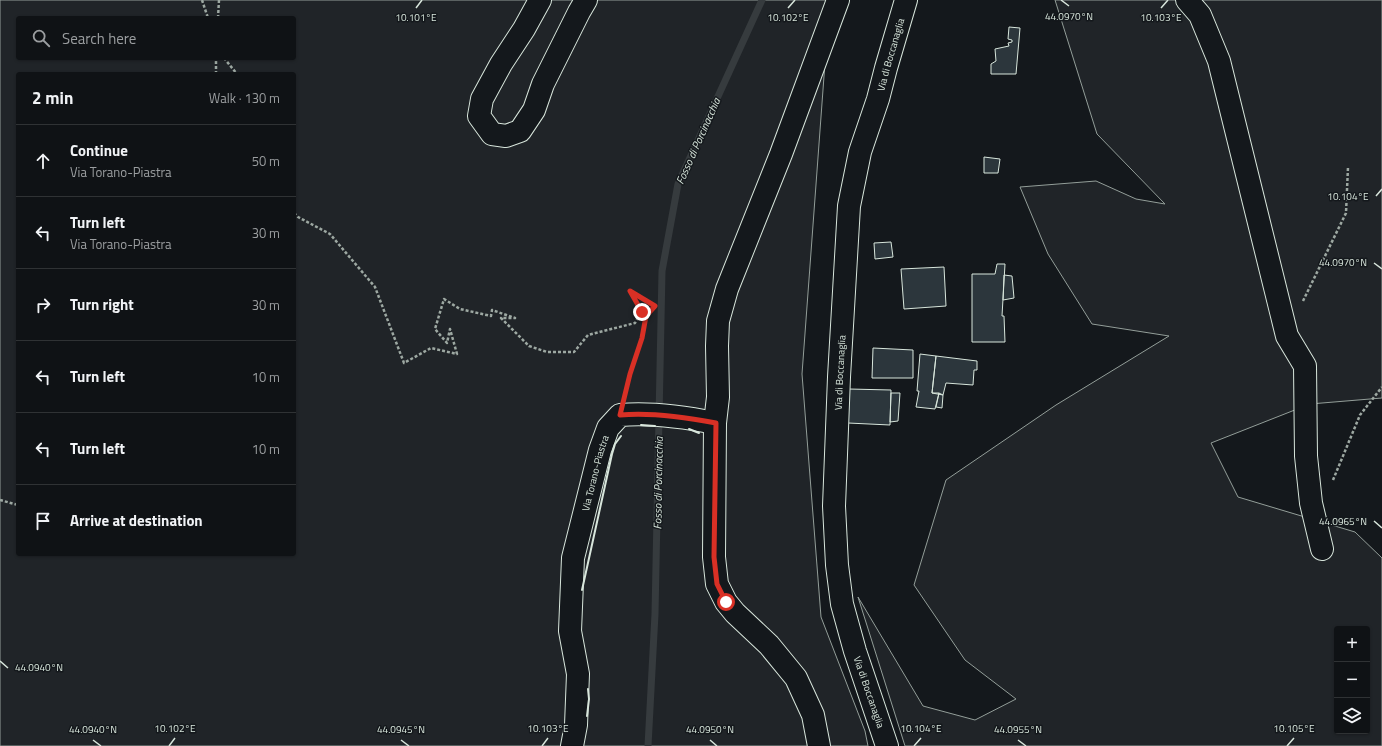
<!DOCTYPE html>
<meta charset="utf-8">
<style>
:root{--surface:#0f1215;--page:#181b1e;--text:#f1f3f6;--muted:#9b9ea0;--line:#2f3234}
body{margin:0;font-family:"Titillium Web",sans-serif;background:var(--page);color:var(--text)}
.controls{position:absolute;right:12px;bottom:12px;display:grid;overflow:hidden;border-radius:4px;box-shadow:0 1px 3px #0004}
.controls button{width:36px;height:36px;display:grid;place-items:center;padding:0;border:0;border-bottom:1px solid var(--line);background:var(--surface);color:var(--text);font:20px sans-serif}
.stop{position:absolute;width:12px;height:12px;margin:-9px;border:3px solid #d93025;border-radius:50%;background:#fff}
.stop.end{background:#d93025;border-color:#fff;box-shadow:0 1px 4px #0008}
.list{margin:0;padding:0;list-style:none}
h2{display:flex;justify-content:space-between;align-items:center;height:52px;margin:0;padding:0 16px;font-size:17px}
h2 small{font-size:13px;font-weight:400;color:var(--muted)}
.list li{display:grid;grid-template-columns:26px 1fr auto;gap:12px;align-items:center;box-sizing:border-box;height:72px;padding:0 16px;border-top:1px solid var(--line)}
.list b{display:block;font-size:15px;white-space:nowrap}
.list p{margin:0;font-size:13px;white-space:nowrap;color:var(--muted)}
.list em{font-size:13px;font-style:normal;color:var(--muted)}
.icon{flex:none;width:22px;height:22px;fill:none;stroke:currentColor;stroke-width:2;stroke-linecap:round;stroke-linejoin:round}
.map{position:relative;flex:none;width:1382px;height:746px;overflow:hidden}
.search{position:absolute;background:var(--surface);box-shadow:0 1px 3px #0004;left:16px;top:16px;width:280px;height:44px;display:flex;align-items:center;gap:10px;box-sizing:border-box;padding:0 14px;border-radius:4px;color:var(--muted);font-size:15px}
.panel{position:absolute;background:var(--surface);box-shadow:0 1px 3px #0004;left:16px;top:72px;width:280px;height:484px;border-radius:4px}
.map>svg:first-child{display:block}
.green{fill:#202428;stroke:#939e99;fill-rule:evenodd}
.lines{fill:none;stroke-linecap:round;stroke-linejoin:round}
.stream{stroke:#363b3e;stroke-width:7}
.building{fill:#2c363c;stroke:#d8e6dc}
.minor-casing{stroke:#d8e6dc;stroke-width:24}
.path{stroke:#9da8a2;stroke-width:2.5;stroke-dasharray:3 2;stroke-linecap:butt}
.minor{stroke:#14181c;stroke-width:22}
.wall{stroke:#d8e6dc;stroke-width:2}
.route{stroke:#d93025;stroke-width:5}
.ticks{fill:none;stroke:#d8e6dc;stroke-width:1.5}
.labels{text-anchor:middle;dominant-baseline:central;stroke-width:3;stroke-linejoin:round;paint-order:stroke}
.street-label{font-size:10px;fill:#d8e6dc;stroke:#14181c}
.water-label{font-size:11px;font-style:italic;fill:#d8e6dc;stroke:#14181c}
.ticks-label{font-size:10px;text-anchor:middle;fill:#d8e6dc;stroke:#14181c;stroke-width:3;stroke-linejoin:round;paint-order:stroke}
</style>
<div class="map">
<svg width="1382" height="746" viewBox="0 0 1382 746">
<rect width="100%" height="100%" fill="#14181c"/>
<!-- green -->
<path class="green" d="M0 0H833L828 22 802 374 821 617 865 731 868 746H0ZM18 18H294V58H18ZM18 74H294V554H18Z
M1055 0H1382V398L1310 404 1211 443 1238 497 1355 532 1382 558V746H905L858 597 923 706 975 720 1016 699 965 660 914 585 946 480 1056 405 1169 336 1092 324 1048 254 1020 187 1096 181 1136 199 1165 204 1097 134ZM1337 629H1367V731H1337Z"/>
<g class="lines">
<!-- stream -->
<path class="stream" d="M648 746 655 614 662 271 678 184 762 0"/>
</g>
<!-- building -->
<path class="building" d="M1009 27 1020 28 1016 74H991V64L996 61 995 49 1009 46 1008 43 1012 42V40L1008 39Z
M984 157 1000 159 998 173H984Z
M891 242 893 257 875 259 874 243Z
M997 264H1005L1002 316H1004L1005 342H972V274H995Z
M944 267 946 306 904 309 901 269Z
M1004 275 1012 276 1014 298 1003 300Z
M873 348 913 350V378H872Z
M920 354 936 356 932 393H939L935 409 916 407 919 391H917Z
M936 356 977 361V370H974L973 385 946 383 943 395 932 393Z
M849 389 891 390 890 425 848 423Z
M891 393H900L898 421 890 422Z
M939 393 943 395 942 408 936 407Z"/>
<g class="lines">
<!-- minor casing -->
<g class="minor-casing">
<g id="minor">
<path d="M540 0 524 29 501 64 482 99 479 116 492 134 506 136 520 131 534 110 543 84 579 12 586 0"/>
<path d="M1187 0 1200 15 1219 61 1287 336 1305 366 1306 456 1311 503 1322 549"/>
<path id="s1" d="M572 746 576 725 578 674 570 631 573 558 600 450 608 428 620 415C652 412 685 417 715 423"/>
<path d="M819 746 813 715 796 678 769 645 735 613 726 602 717 584 714 557 715 423 718 397 717 346 718 321 727 289 781 154 838 0"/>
<path id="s2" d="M887 746 855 651 842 604 837 565 834 506 839 377 849 206 860 152 878 99 886 68 906 0"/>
</g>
</g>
<!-- path -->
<path class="path" d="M202 0 208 18
M218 18 219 0
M224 58 237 74
M216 74V58
M294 213 298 217 330 234 375 287 404 363 431 348 457 354 450 329 447 343 435 329 444 299 460 309 491 316 492 310 515 318H501L529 346 547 352H574L588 335 635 323 641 312 630 291 655 306 646 316 642 338 630 374 626 391
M1303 301 1346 213 1348 167
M1333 480 1360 415 1382 387
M0 500 18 505"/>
<!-- minor -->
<use href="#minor" class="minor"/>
<!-- wall -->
<path class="wall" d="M641 425 655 426
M689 429 699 433
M582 590 612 454 615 444 621 436
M587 716 589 699 588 689"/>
</g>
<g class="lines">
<!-- route -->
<path class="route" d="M642 312 630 291 655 306 646 316 642 338 630 374 620 415C652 412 685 417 716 423L714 557 717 584 726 602"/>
</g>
<!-- ticks -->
<path class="ticks" d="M1061 0 1069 6M416 8 422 0M788 8 795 0M1161 8 1168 0M1376 196 1382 189M1374 263 1382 269M1374 521 1382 528M0 661 8 668M93 740 101 746M401 740 409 746M710 740 717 746M1018 740 1026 746M169 746 175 738M542 746 548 738M914 746 921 738M1287 746 1294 738"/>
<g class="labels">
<!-- street labels -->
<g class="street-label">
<text stroke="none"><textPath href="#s2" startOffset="705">Via di Boccanaglia</textPath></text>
<text stroke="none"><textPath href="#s2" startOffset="381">Via di Boccanaglia</textPath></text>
<text stroke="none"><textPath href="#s1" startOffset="277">Via Torano-Piastra</textPath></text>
<text transform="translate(869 692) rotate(71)">Via di Boccanaglia</text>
</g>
<!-- water labels -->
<g class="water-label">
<text transform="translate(698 141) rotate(-66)">Fosso di Porcinacchia</text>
<text transform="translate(658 483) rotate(-89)">Fosso di Porcinacchia</text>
</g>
</g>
<g class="ticks-label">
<text x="1069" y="20">44.0970°N</text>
<text x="416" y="21">10.101°E</text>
<text x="788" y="21">10.102°E</text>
<text x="1161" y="21">10.103°E</text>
<text x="1348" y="200">10.104°E</text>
<text x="1343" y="266">44.0970°N</text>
<text x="1343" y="525">44.0965°N</text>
<text x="39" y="671">44.0940°N</text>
<text x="175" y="732">10.102°E</text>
<text x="548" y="732">10.103°E</text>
<text x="921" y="732">10.104°E</text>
<text x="1294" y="732">10.105°E</text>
<text x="93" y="733">44.0940°N</text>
<text x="401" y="733">44.0945°N</text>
<text x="710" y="733">44.0950°N</text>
<text x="1018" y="733">44.0955°N</text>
</g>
</svg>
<div class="controls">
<button>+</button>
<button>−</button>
<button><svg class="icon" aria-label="layers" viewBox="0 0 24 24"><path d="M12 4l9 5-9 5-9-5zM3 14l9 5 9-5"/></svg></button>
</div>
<div class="stop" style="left:726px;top:602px"></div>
<div class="stop end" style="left:642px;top:312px"></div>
<div class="search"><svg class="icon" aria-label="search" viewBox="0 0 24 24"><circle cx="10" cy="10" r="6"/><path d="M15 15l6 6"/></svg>Search here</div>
<section class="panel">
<h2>2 min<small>Walk · 130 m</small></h2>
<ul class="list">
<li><svg class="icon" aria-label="ahead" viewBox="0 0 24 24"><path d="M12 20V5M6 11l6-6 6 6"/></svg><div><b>Continue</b><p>Via Torano-Piastra</p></div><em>50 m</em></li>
<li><svg class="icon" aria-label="left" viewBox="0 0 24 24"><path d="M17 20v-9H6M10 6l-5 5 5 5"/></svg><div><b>Turn left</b><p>Via Torano-Piastra</p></div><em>30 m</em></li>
<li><svg class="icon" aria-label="right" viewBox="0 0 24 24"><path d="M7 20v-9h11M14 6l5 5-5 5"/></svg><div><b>Turn right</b></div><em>30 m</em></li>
<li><svg class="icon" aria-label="left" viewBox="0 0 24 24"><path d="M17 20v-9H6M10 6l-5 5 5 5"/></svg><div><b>Turn left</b></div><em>10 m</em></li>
<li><svg class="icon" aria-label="left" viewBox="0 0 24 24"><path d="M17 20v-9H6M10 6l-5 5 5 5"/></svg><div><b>Turn left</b></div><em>10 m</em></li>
<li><svg class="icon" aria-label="arrive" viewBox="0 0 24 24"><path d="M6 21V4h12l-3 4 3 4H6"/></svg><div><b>Arrive at destination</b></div></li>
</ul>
</section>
</div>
